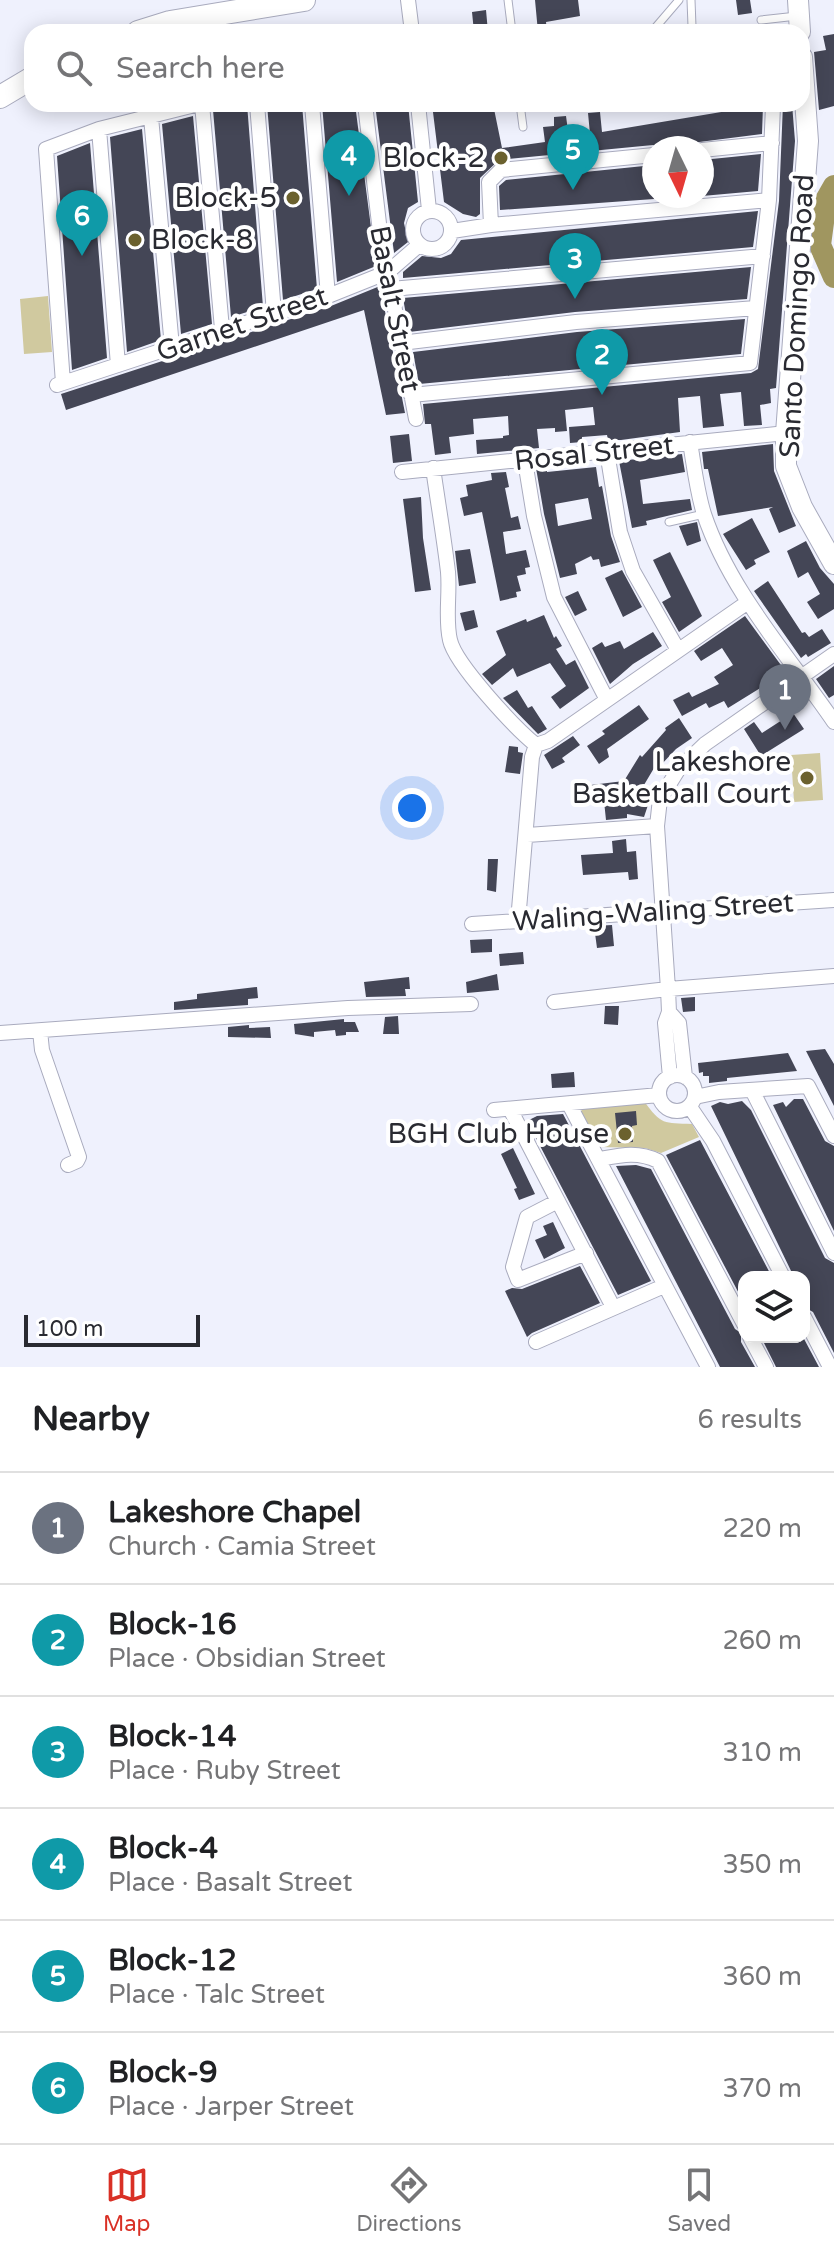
<!DOCTYPE html>
<meta charset="utf-8">
<style>
:root{--surface:#fff;--page:#f6f6f6;--text:#202124;--muted:#757577;--line:#e0e0e0;--accent:#d93025}
body{margin:0;font-family:"Varela Round",sans-serif;background:var(--page);color:var(--text)}
.controls{position:absolute;right:24px;bottom:24px;display:grid;overflow:hidden;border-radius:16px;box-shadow:0 4px 20px #0003}
.controls button{width:72px;height:72px;display:grid;place-items:center;padding:0;border:0;border-bottom:2px solid var(--line);background:var(--surface);color:var(--text);font:40px sans-serif}
.compass{position:absolute;left:642px;top:136px;width:72px;height:72px;border-radius:50%;background:var(--surface);box-shadow:0 4px 20px #0003;rotate:175deg}
.scale{position:absolute;left:24px;bottom:20px;width:176px;box-sizing:border-box;padding-left:8px;border:4px solid #292a31;border-top:0;font-size:22px;line-height:28px;white-space:nowrap;color:#292a31;-webkit-text-stroke:6px #fff;paint-order:stroke}
.you{position:absolute;left:412px;top:808px;width:28px;height:28px;margin:-20px;border:6px solid #fff;border-radius:50%;background:#1a73e8;box-shadow:0 0 0 12px #1a73e833}
.badge{display:grid;place-items:center;width:52px;height:52px;border-radius:50%;background:var(--accent);color:#fff;font-size:26px;font-weight:700}
.pin{position:absolute;translate:-50% -66px;filter:drop-shadow(0 2px 4px #0008)}
.pin::after{content:'';position:absolute;top:42px;width:28px;height:24px;background:inherit;clip-path:polygon(0 0,100% 0,50% 100%)}
.list{margin:0;padding:0;list-style:none}
h2{display:flex;justify-content:space-between;align-items:center;height:104px;margin:0;padding:0 32px;font-size:34px}
h2 small{font-size:26px;font-weight:400;color:var(--muted)}
.list li{display:grid;grid-template-columns:52px 1fr auto;gap:24px;align-items:center;box-sizing:border-box;height:112px;padding:0 32px;border-top:2px solid var(--line)}
.list b{display:block;font-size:30px;white-space:nowrap}
.list p{margin:0;font-size:26px;white-space:nowrap;color:var(--muted)}
.list em{font-size:26px;font-style:normal;color:var(--muted)}
.icon{flex:none;width:44px;height:44px;fill:none;stroke:currentColor;stroke-width:2;stroke-linecap:round;stroke-linejoin:round}
.map{position:relative;flex:none;width:834px;height:1367px;overflow:hidden}
.search{position:absolute;background:var(--surface);box-shadow:0 4px 20px #0003;left:24px;right:24px;top:24px;height:88px;display:flex;align-items:center;gap:20px;box-sizing:border-box;padding:0 28px;border-radius:24px;color:var(--muted);font-size:30px}
.sheet{height:776px;background:var(--surface)}
nav{display:flex;justify-content:space-around;align-items:center;box-sizing:border-box;height:112px;border-top:2px solid var(--line);background:var(--surface);font-size:22px;color:var(--muted)}
nav a{display:grid;justify-items:center;gap:4px}
nav .on{color:var(--accent)}
.map>svg:first-child{display:block}
.green{fill:#d0c99f}
.lines{fill:none;stroke-linecap:round;stroke-linejoin:round}
.river{stroke:#a09660;stroke-width:22}
.building{fill:#444656;fill-rule:evenodd}
.lane-casing{stroke:#a9abbe;stroke-width:9}
.street-casing{stroke:#a9abbe;stroke-width:16}
.secondary-casing{stroke:#a9abbe;stroke-width:22}
.primary-casing{stroke:#a9abbe;stroke-width:24}
.lane{stroke:#fff;stroke-width:7}
.street{stroke:#fff;stroke-width:14}
.secondary{stroke:#fff;stroke-width:20}
.primary{stroke:#fff;stroke-width:22}
.poi-dot{fill:#6b612e;stroke:#fff;stroke-width:3}
.labels{text-anchor:middle;dominant-baseline:central;stroke-width:8;stroke-linejoin:round;paint-order:stroke}
.poi-label{font-size:28px;fill:#292a31;stroke:#fff;text-anchor:end}
.street-label{font-size:28px;fill:#292a31;stroke:#fff}
</style>
<div class="map">
<svg width="834" height="1367" viewBox="0 0 834 1367">
<rect width="100%" height="100%" fill="#eff1fd"/>
<!-- green -->
<path class="green" d="M48 296 52 352 24 354 20 299Z
M820 753 823 800 794 802 791 755Z
M644 1101C661 1125 664 1123 692 1124L699 1137 661 1153 645 1148 598 1147 580 1113 584 1106Z"/>
<g class="lines">
<!-- river -->
<path class="river" d="M834 186 826 200 820 245 834 277"/>
</g>
<!-- building -->
<path class="building" d="M535 0H578L580 16 546 22 547 32H538Z
M736 0H750L752 13 738 15Z
M486 10 488 32H474L472 12Z
M834 34V106L819 110 814 52 826 50 823 36Z
M231 104H247L263 307 231 317 213 110Z
M267 104H302L317 289 283 300Z
M322 104H355L376 266 337 282Z
M375 104H408L418 202 408 208 404 223 408 242 394 253Z
M432 104H493L502 148 545 142 543 127 554 126V117L566 116 569 138 590 134 588 113 600 112 602 132 763 105 762 134 660 147 653 145 499 160 480 178V214L476 217 463 214 444 202Z
M783 104H792L795 141 776 388 770 389 771 403 760 405 762 425 744 426 741 392 720 394 724 426 703 428 700 396 678 398 680 432 621 440H608L607 435 582 437V442L570 443 569 427 595 425 593 407 565 410 567 431 555 432V428L537 429 539 448 477 454 476 440 503 438V436L509 435 508 416 473 419 474 434 449 437 451 453 435 455 431 424H425L423 404 751 373 758 369 779 201Z
M193 116 212 324 181 334 162 124Z
M142 129 161 340 127 352 110 137Z
M90 143 107 358 72 370 57 156Z
M761 154 758 191 702 196V160Z
M654 165V199L500 210 499 186 506 180Z
M758 211 753 247 403 278V272L422 256 441 258 451 254 461 240Z
M751 267 747 299 575 312 409 332 403 298Z
M380 286 405 413 386 415 364 310 66 410 61 394 331 306Z
M745 319 741 354 419 384 413 352 577 332Z
M409 434 412 461 393 463 390 436Z
M773 444 774 471 796 526 779 533 769 509 773 507 718 516 708 469H704L702 452Z
M682 454 685 472 640 480 643 504 690 499 692 510 646 521 647 525 632 528 619 461Z
M547 467V472L596 467 599 487 602 486 611 536 620 562 601 567 599 559 593 560 591 556 575 564 577 574 560 578 544 514 536 468ZM588 498 592 519 558 526 555 504Z
M506 472 509 487 505 488 511 518 518 516 521 529 503 532 506 554 526 550 530 567 525 568 526 574 517 576 521 591 516 592 517 597 500 601 482 512 464 516 460 498 468 496 466 485 492 480 491 473Z
M421 497 423 538 431 590 415 592 403 499Z
M752 518 770 552 754 560 756 564 746 570 723 534Z
M697 522 701 541 687 546 679 526Z
M806 541 820 568 834 584V609L818 619 807 602 820 594 808 572 798 578 787 551Z
M470 549 476 583 459 586 455 551Z
M670 552 702 616 679 632 662 602 671 597 653 560Z
M622 570 642 607 623 617 605 578Z
M768 581 802 633 805 632 809 637 822 629 831 643 808 657 806 654 801 658 754 591Z
M578 591 587 610 575 616 565 597Z
M474 610 478 627 465 631 460 613Z
M544 615 554 638 556 636 562 646 556 649 566 665 575 660 589 688 560 709 551 697 566 686 550 663 517 677 513 668 492 685 482 674 506 655 496 631 526 619 527 622Z
M745 616 786 672 728 708 724 701 709 708 706 703 682 716 673 700 689 692 692 697 719 684 714 677 733 665 722 648 701 661 694 651Z
M653 632 662 646 633 664 610 684 592 648 602 642 605 647 620 641 624 649Z
M834 666V695L829 698 816 679Z
M517 690 528 708 532 706 547 729 538 734 503 698Z
M639 705 649 719 607 749 609 757 599 764 587 746 605 734 602 731Z
M793 713 804 729 761 756 744 729 754 722 762 733Z
M679 718 692 738 676 749 660 766 657 763 641 790 652 793 644 817 627 814V818L606 820 604 801 575 803 574 787 624 781 640 755 642 757 666 730 665 728Z
M573 736 580 745 562 758 565 762 552 769 544 755Z
M509 746 518 747V752L523 753 520 774 505 772Z
M626 839 627 852 636 851 638 879 629 880 628 872 583 875 581 855 613 853 612 841Z
M488 859H498L496 892 487 890Z
M612 925 614 946 597 948 594 926Z
M492 939V952L471 953 470 940Z
M523 952 524 964 500 966 499 954Z
M497 974 499 990 467 993 466 982Z
M409 977 410 989H405L406 996 366 997 364 982Z
M257 987 258 998 248 999V1005L174 1010V1002L197 999V994Z
M695 997V1011L683 1012 681 998Z
M605 1006H619L618 1025 604 1024Z
M398 1016 399 1034H383L385 1017Z
M344 1019V1022H355L359 1032H346V1035L336 1036 335 1030 314 1032V1037L295 1034 294 1024Z
M249 1025V1028L270 1027 271 1038 228 1037V1027Z
M825 1049 834 1064V1106L806 1051Z
M788 1053 797 1071 727 1078V1081L709 1083V1076H703V1072L699 1073 698 1063Z
M574 1072 575 1087 552 1088 551 1074Z
M794 1099H803L825 1141 834 1146V1231L773 1105 783 1102 786 1107Z
M742 1101 751 1110 825 1258 834 1263V1353L813 1312 804 1307V1277H794L711 1106 720 1102 728 1104Z
M636 1111 637 1125 632 1126 633 1142 618 1143 615 1113Z
M563 1114 651 1281 618 1295 527 1121 537 1116Z
M700 1140 772 1277H744V1303L666 1155Z
M513 1148 535 1194 519 1200 514 1189 517 1188 501 1154Z
M636 1165 651 1169 735 1329 741 1333V1342L755 1367H720L616 1166Z
M553 1222 565 1248 544 1259 535 1240 547 1235 543 1226Z
M580 1266 600 1303 532 1333 527 1337 505 1291 512 1288 522 1289Z
M761 1337H803L819 1367H776Z"/>
<g class="lines">
<!-- lane casing -->
<g class="lane-casing">
<path id="lane" d="M508 0 512 32
M691 0 692 26
M761 20 797 16
M655 28 679 0
M520 104 523 127
M669 522 704 514"/>
</g>
<!-- street casing -->
<g class="street-casing">
<path id="street" d="M408 0 412 32
M202 104 222 329
M257 104 274 313
M312 104 328 296
M365 104 380 232 416 419
M418 104 429 210
M151 117 172 347
M99 129 118 365
M702 150 772 143
M413 230a19 19 0 1 1 38 0a19 19 0 1 1-38 0Z
M491 225 489 182 501 170 654 155
M452 231 491 225 769 200
M391 289 763 256
M401 343 576 322 756 308
M63 383 46 149 99 129 199 104
M57 385 328 296 388 272 419 245
M411 395 750 363 769 200 773 106
M690 442C694 466 697 492 704 514 730 592 789 656 834 722
M607 452 620 532 633 571 678 650
M525 461 534 516 554 597 606 698
M433 468C438 503 444 538 448 572 450 594 445 619 450 640 455 664 516 729 536 745
M402 472 786 433
M536 745 548 741 748 602
M527 835 657 826
M518 921 532 757 536 745
M472 924 834 900
M554 1002 668 989 834 976
M669 1012 679 1023 685 1077
M40 1031 42 1050 79 1157 77 1161 68 1165
M0 1033 348 1008 471 1004
M659 1093a18 18 0 1 1 36 0a18 18 0 1 1-36 0Z
M670 1077 665 1023 669 1012 668 989 657 826 660 799 678 770 705 744 834 654
M752 1090 834 1253
M695 1097 719 1092 808 1086 834 1136
M569 1104 708 1367
M690 1107 713 1141 783 1277
M510 1109 613 1307
M494 1110 659 1095
M600 1159C621 1155 638 1151 658 1161L744 1324
M558 1201 527 1217 513 1267 518 1280 586 1253
M804 1317 830 1367
M750 1337 766 1367
M536 1342 664 1286"/>
</g>
<!-- secondary casing -->
<g class="secondary-casing">
<path id="secondary" d="M798 0 800 32
M802 57 808 141 786 433V466L802 507 834 564"/>
</g>
<!-- primary casing -->
<g class="primary-casing">
<path id="primary" d="M138 32 170 22 304 0
M0 97 32 78"/>
</g>
<!-- lane -->
<use href="#lane" class="lane"/>
<!-- street -->
<use href="#street" class="street"/>
<!-- secondary -->
<use href="#secondary" class="secondary"/>
<!-- primary -->
<use href="#primary" class="primary"/>
</g>
<!-- markers -->
<g class="poi-dot">
<circle cx="501" cy="158" r="8"/>
<circle cx="293" cy="198" r="8"/>
<circle cx="135" cy="240" r="8"/>
<circle cx="807" cy="778" r="8"/>
<circle cx="625" cy="1134" r="8"/>
</g>
<g class="labels">
<!-- poi labels -->
<g class="poi-label">
<text x="485" y="158">Block-2</text>
<text x="277" y="198">Block-5</text>
<text x="151" y="240" text-anchor="start">Block-8</text>
<text x="791" y="762">Lakeshore<tspan x="791" dy="32">Basketball Court</tspan></text>
<text x="609" y="1134">BGH Club House</text>
</g>
<!-- street labels -->
<g class="street-label">
<text transform="translate(395 309) rotate(79)">Basalt Street</text>
<text transform="translate(797 316) rotate(-87)">Santo Domingo Road</text>
<text transform="translate(242 324) rotate(-19)">Garnet Street</text>
<text transform="translate(594 453) rotate(-6)">Rosal Street</text>
<text transform="translate(653 912) rotate(-4)">Waling-Waling Street</text>
</g>
</g>
</svg>
<div class="controls">
<button><svg class="icon" aria-label="layers" viewBox="0 0 24 24"><path d="M12 4l9 5-9 5-9-5zM3 14l9 5 9-5"/></svg></button>
</div>
<svg class="compass" viewBox="-18 -18 36 36"><path d="M0-13l5 13h-10z" fill="#e53935"/><path d="M0 13l5-13h-10z" fill="#757577"/></svg>
<div class="scale">100 m</div>
<div class="you"></div>
<div class="pin badge" style="left:785px;top:730px;background:#6b7280">1</div>
<div class="pin badge" style="left:602px;top:395px;background:#0f9aa8">2</div>
<div class="pin badge" style="left:575px;top:299px;background:#0f9aa8">3</div>
<div class="pin badge" style="left:349px;top:196px;background:#0f9aa8">4</div>
<div class="pin badge" style="left:573px;top:190px;background:#0f9aa8">5</div>
<div class="pin badge" style="left:82px;top:256px;background:#0f9aa8">6</div>
<div class="search"><svg class="icon" aria-label="search" viewBox="0 0 24 24"><circle cx="10" cy="10" r="6"/><path d="M15 15l6 6"/></svg>Search here</div>
</div>
<section class="sheet">
<h2>Nearby<small>6 results</small></h2>
<ul class="list">
<li><span class="badge" style="background:#6b7280">1</span><div><b>Lakeshore Chapel</b><p>Church · Camia Street</p></div><em>220 m</em></li>
<li><span class="badge" style="background:#0f9aa8">2</span><div><b>Block-16</b><p>Place · Obsidian Street</p></div><em>260 m</em></li>
<li><span class="badge" style="background:#0f9aa8">3</span><div><b>Block-14</b><p>Place · Ruby Street</p></div><em>310 m</em></li>
<li><span class="badge" style="background:#0f9aa8">4</span><div><b>Block-4</b><p>Place · Basalt Street</p></div><em>350 m</em></li>
<li><span class="badge" style="background:#0f9aa8">5</span><div><b>Block-12</b><p>Place · Talc Street</p></div><em>360 m</em></li>
<li><span class="badge" style="background:#0f9aa8">6</span><div><b>Block-9</b><p>Place · Jarper Street</p></div><em>370 m</em></li>
</ul>
</section>
<nav>
<a class="on"><svg class="icon" aria-label="map" viewBox="0 0 24 24"><path d="M3 6l6-2 6 2 6-2v14l-6 2-6-2-6 2zM9 4v14M15 6v14"/></svg>Map</a>
<a><svg class="icon" aria-label="directions" viewBox="0 0 24 24"><path d="M12 3l9 9-9 9-9-9zM9 14v-3h6M13 9l2 2-2 2"/></svg>Directions</a>
<a><svg class="icon" aria-label="saved" viewBox="0 0 24 24"><path d="M7 4h10v16l-5-4-5 4z"/></svg>Saved</a>
</nav>
